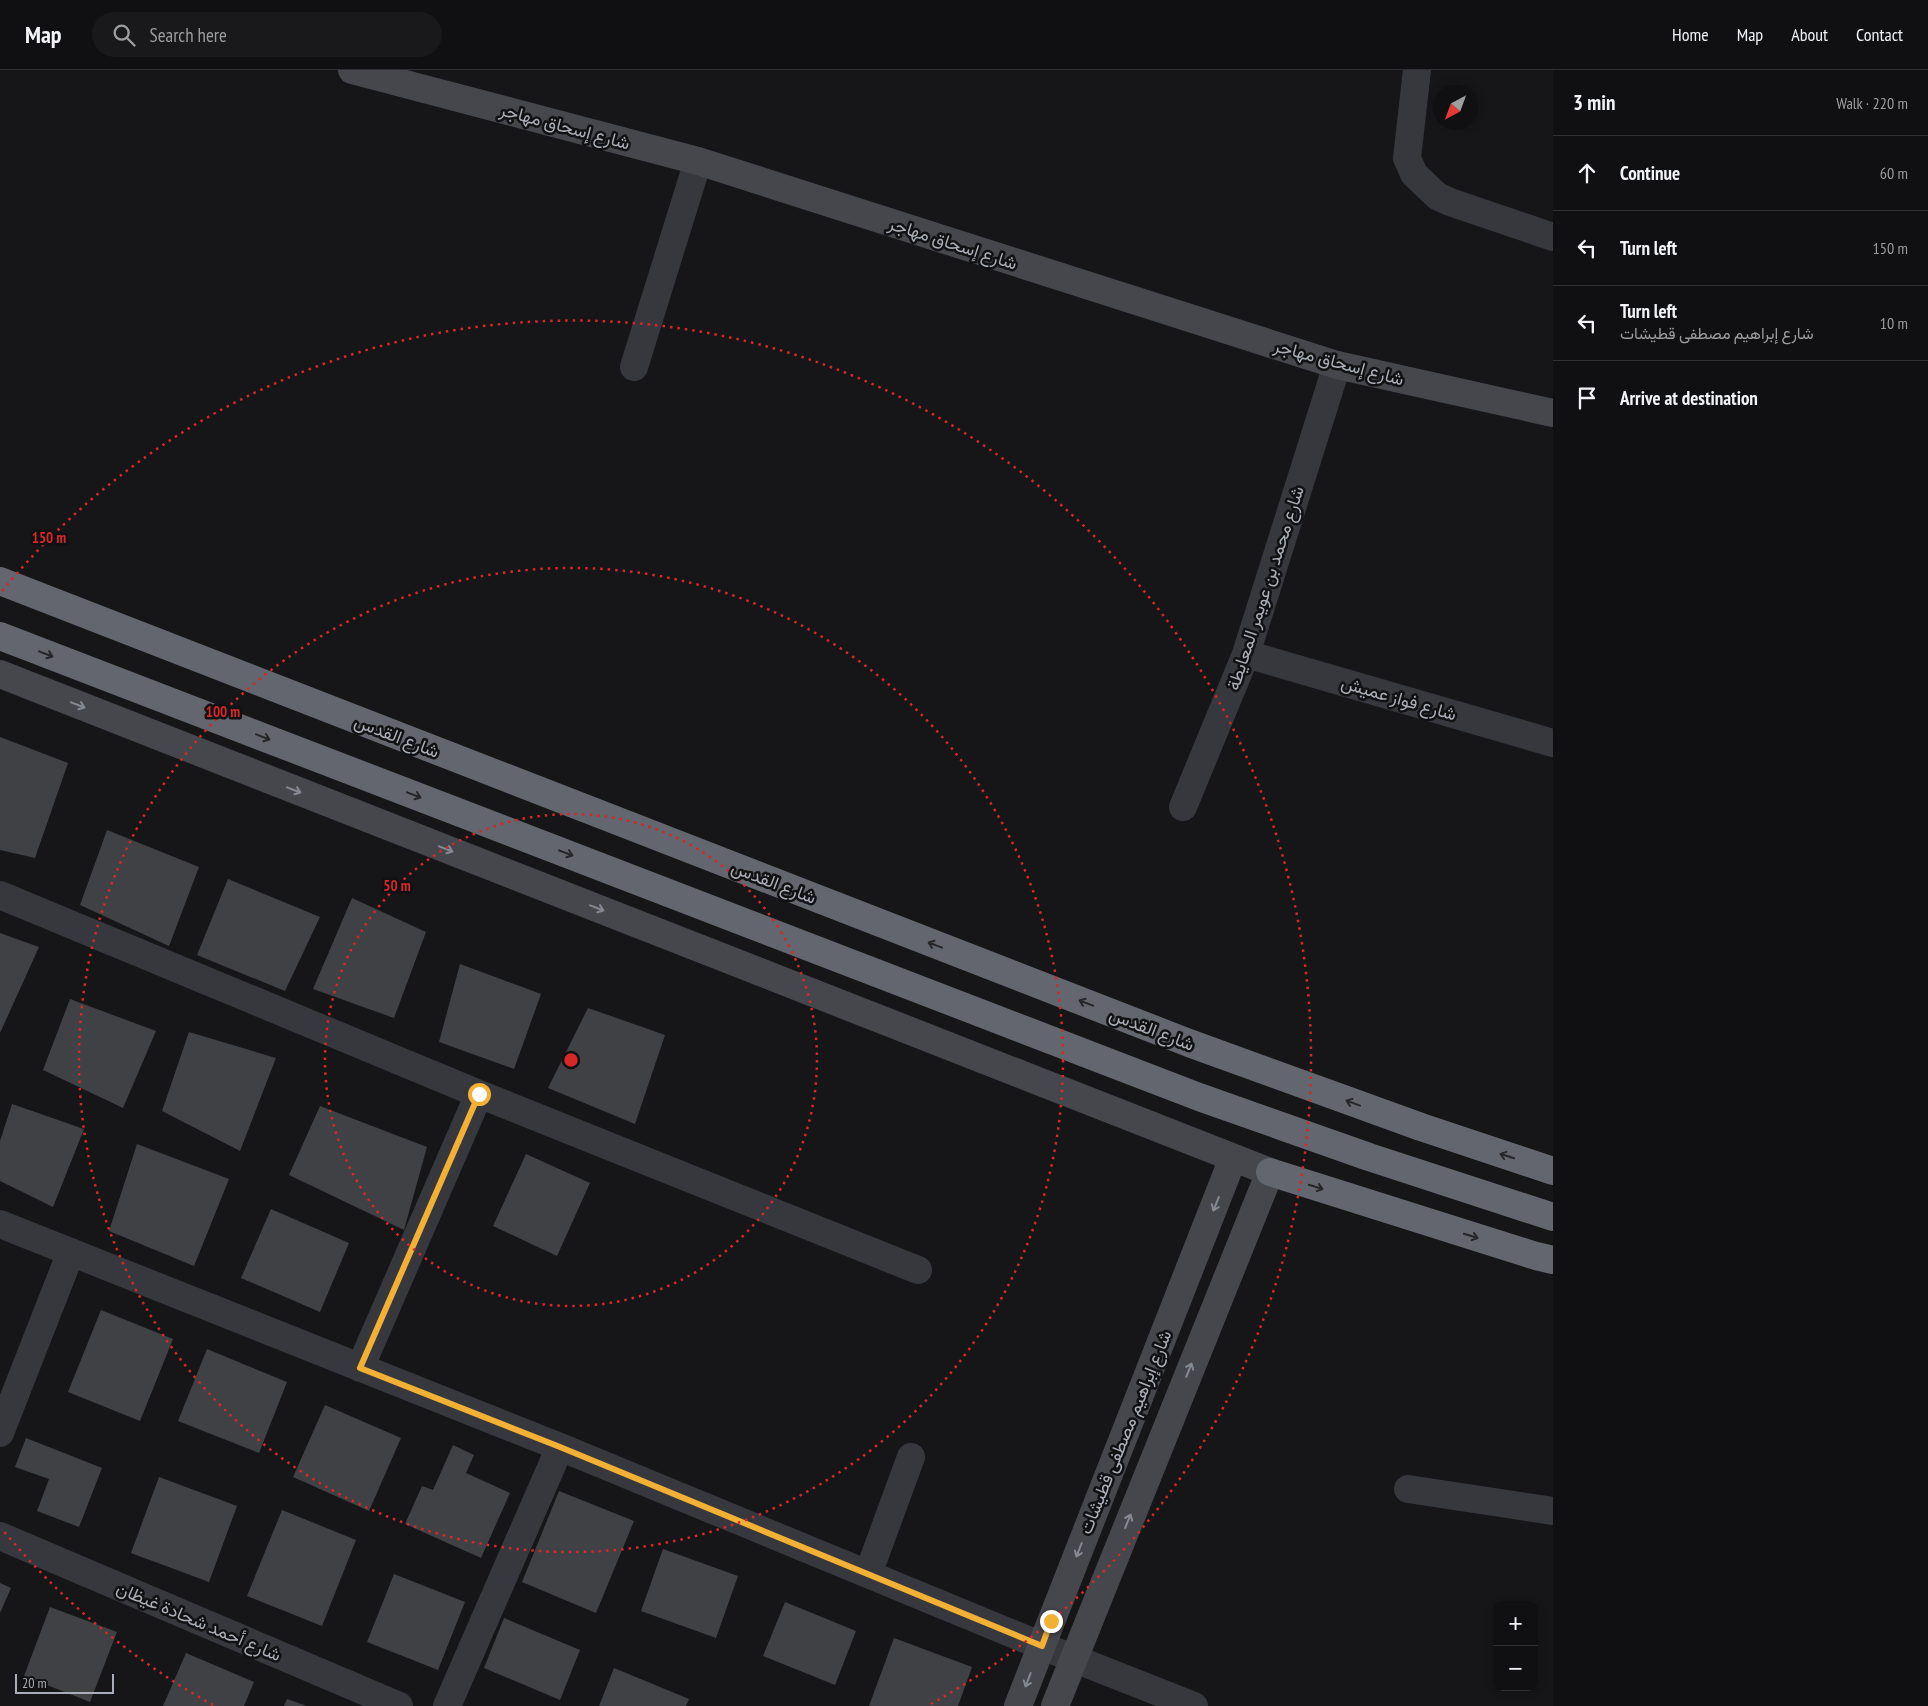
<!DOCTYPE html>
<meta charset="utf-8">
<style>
:root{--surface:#101012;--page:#19191b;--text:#f1f3f6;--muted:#9c9d9f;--line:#303032}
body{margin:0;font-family:"PT Sans Narrow",Vazirmatn,sans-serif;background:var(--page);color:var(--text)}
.controls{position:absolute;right:15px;bottom:15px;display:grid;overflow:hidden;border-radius:10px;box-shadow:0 2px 8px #0003}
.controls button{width:45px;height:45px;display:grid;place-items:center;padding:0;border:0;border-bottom:1px solid var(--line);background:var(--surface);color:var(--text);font:25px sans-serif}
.compass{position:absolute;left:1433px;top:15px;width:45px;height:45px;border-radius:50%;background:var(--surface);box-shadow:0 2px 8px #0003;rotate:221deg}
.scale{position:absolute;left:15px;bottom:12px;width:99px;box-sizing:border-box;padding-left:5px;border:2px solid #a8adb8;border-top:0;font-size:14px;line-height:18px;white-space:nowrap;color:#a8adb8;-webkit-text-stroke:4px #111113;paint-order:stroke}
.stop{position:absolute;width:15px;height:15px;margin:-11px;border:4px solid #f2b134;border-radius:50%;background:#fff}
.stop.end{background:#f2b134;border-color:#fff;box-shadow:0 1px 5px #0008}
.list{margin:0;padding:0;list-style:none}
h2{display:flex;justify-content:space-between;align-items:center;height:65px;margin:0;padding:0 20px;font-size:21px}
h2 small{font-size:16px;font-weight:400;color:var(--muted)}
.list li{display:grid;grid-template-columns:32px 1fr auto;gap:15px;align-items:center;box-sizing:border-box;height:75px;padding:0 20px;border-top:1px solid var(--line)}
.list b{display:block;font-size:19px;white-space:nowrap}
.list p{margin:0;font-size:16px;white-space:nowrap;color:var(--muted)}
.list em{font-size:16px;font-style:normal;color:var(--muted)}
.icon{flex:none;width:28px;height:28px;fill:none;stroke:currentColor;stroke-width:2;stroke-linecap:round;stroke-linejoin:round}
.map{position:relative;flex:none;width:1553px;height:1636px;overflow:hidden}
header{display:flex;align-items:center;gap:30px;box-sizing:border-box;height:70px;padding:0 25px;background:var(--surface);border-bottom:1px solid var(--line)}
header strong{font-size:24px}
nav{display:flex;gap:28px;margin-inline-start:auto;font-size:18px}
.search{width:350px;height:45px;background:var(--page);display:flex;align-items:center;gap:12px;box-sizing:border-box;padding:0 18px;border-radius:28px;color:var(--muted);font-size:19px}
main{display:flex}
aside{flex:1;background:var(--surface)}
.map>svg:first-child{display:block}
.building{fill:#404145}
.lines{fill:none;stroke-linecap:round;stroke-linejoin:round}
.street{stroke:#37383d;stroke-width:28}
.secondary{stroke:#45474d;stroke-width:28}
.highway{stroke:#63666e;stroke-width:28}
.oneway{stroke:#26262a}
.oneway2{stroke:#858993}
.route{stroke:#f2b134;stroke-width:6}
.ring{fill:none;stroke:#d62828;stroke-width:2.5;stroke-dasharray:2.5 5}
.labels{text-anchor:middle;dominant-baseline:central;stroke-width:5;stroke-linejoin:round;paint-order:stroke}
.street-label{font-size:18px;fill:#a8adb8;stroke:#111113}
.centre{fill:#d62828;stroke:#111113;stroke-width:2.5}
.ring-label{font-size:15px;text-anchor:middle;font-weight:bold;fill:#d62828;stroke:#111113;stroke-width:5;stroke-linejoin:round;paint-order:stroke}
</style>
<header>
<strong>Map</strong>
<div class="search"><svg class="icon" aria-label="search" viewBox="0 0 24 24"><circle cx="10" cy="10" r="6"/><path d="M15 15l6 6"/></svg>Search here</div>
<nav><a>Home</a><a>Map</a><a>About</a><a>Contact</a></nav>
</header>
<main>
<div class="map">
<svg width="1553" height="1636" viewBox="0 0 1553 1636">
<rect width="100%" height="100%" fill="#161618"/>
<!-- building -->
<path class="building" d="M0 667 68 693 35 788 0 780Z
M107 760 199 797 169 876 80 835Z
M228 809 320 847 285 921 197 885Z
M352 828 426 862 394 948 313 919Z
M0 863 39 877 0 963Z
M460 894 541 924 514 999 439 972Z
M70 929 156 961 123 1038 43 1000Z
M588 938 665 965 635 1054 548 1018Z
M189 962 276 988 240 1081 162 1041Z
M12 1034 84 1059 53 1137 0 1111V1071Z
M320 1036 427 1077 404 1160 289 1105Z
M137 1074 229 1109 194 1196 109 1161Z
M526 1084 590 1113 557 1186 493 1156Z
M271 1139 349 1173 320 1242 241 1208Z
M101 1240 173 1269 140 1351 68 1322Z
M207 1279 287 1312 259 1383 178 1351Z
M325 1335 401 1368 369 1441 293 1407Z
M26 1368 102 1398 79 1457 37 1441 49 1409 15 1397Z
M453 1375 474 1385 466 1403 510 1423 481 1488 405 1454 422 1416 433 1420Z
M159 1407 237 1436 209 1512 131 1483Z
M559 1421 634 1451 596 1543 522 1512Z
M282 1440 356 1470 322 1556 247 1526Z
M663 1479 738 1506 716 1568 641 1541Z
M394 1504 465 1532 438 1600 367 1572Z
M0 1513 11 1518 0 1543Z
M785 1532 856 1561 835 1615 763 1586Z
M50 1537 117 1562 90 1632 24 1606Z
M504 1548 580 1580 560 1630 484 1598Z
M894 1568 972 1597 958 1636H869Z
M186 1583 254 1612 244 1636H163Z
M614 1598 689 1629 686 1636H599Z
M287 1629 307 1636H284Z"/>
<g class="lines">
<!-- street -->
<path class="street" d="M1417 0 1407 88 1414 104 1437 126 1450 132 1553 167
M634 297 698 91
M1246 584 1553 673
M1183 737 1246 584 1337 295
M0 825 479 1024 918 1200
M0 1154 560 1377 1042 1576 1194 1636
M360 1298 479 1024
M0 1363 71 1182
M1408 1419 1553 1441
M0 1466 399 1636
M868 1504 911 1387
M447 1636 560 1377"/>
<!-- secondary -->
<path class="secondary" d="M352 0 698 91 1337 295 1553 343
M0 604 1270 1102 1055 1636
M1018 1636 1233 1088"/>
<!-- highway -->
<path class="highway" d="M0 511 1189 973 1421 1057 1553 1101
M0 566 1199 1027 1369 1087 1553 1147
M1270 1102 1536 1186 1553 1190"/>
</g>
<!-- one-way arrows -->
<defs><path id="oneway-shaft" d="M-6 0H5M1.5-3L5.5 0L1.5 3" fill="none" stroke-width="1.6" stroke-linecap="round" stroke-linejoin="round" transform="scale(1.25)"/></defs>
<g class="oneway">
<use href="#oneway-shaft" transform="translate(46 584) rotate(21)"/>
<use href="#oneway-shaft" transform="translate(263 667) rotate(21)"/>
<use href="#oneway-shaft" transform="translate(414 725) rotate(21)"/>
<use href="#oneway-shaft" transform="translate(566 783) rotate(21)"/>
<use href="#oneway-shaft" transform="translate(935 875) rotate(-159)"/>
<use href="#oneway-shaft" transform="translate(1086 933) rotate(-159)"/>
<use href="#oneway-shaft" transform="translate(1353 1033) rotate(-160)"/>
<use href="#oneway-shaft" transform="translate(1507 1086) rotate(-162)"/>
<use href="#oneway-shaft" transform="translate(1316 1117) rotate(17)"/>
<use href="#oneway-shaft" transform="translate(1471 1166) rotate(17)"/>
</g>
<g class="oneway2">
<use href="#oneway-shaft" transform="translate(78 635) rotate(21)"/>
<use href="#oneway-shaft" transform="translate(294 720) rotate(21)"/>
<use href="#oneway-shaft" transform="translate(446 779) rotate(21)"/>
<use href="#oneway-shaft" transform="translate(597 838) rotate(21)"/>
<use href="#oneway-shaft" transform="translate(1216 1134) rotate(112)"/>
<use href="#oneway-shaft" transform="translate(1189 1300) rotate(-68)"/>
<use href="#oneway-shaft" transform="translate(1128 1451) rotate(-68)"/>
<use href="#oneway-shaft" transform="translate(1079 1480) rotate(111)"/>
<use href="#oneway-shaft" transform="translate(1028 1610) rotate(111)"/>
</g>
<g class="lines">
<!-- route -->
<path class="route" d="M479 1024 360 1298 560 1377 1042 1576 1051 1551"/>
</g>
<!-- distance rings -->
<g class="ring">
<circle cx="571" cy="990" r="246"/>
<circle cx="571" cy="990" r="492"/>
<path d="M213 1635A738 738 0 0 1 2 1459M2 521A738 738 0 1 1 929 1635"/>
</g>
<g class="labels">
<!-- street labels -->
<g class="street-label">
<text transform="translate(565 56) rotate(15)">شارع إسحاق مهاجر</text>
<text transform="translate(953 173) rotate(18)">شارع إسحاق مهاجر</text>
<text transform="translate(1339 292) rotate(15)">شارع إسحاق مهاجر</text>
<text transform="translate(1265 518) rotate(-72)">شارع محمد بن عويمر المعايطة</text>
<text transform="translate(1399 628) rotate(16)">شارع فواز عميش</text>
<text transform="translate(397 666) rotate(21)">شارع القدس</text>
<text transform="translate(774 812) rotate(21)">شارع القدس</text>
<text transform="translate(1152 959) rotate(21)">شارع القدس</text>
<text transform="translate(1125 1362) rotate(-68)">شارع إبراهيم مصطفى قطيشات</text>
<text transform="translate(199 1551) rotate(23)">شارع أحمد شحادة غيظان</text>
</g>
</g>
<circle cx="571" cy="990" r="8" class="centre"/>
<g class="ring-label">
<text x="49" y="473">150 m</text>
<text x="223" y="647">100 m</text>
<text x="397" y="821">50 m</text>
</g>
</svg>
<div class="controls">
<button>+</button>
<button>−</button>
</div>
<svg class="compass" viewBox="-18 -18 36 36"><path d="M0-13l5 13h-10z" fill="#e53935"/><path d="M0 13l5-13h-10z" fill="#9c9d9f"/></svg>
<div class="scale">20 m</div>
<div class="stop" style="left:479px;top:1024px"></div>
<div class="stop end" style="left:1051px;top:1551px"></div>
</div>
<aside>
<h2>3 min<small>Walk · 220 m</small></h2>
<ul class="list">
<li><svg class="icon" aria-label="ahead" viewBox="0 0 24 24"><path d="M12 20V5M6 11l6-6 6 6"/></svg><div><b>Continue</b></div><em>60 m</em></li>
<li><svg class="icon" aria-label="left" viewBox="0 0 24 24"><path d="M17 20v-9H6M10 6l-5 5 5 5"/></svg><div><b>Turn left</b></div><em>150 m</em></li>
<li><svg class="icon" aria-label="left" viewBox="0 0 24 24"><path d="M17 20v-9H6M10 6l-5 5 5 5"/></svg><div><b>Turn left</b><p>شارع إبراهيم مصطفى قطيشات</p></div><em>10 m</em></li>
<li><svg class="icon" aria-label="arrive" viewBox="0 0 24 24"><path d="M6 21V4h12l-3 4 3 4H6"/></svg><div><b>Arrive at destination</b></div></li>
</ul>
</aside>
</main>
